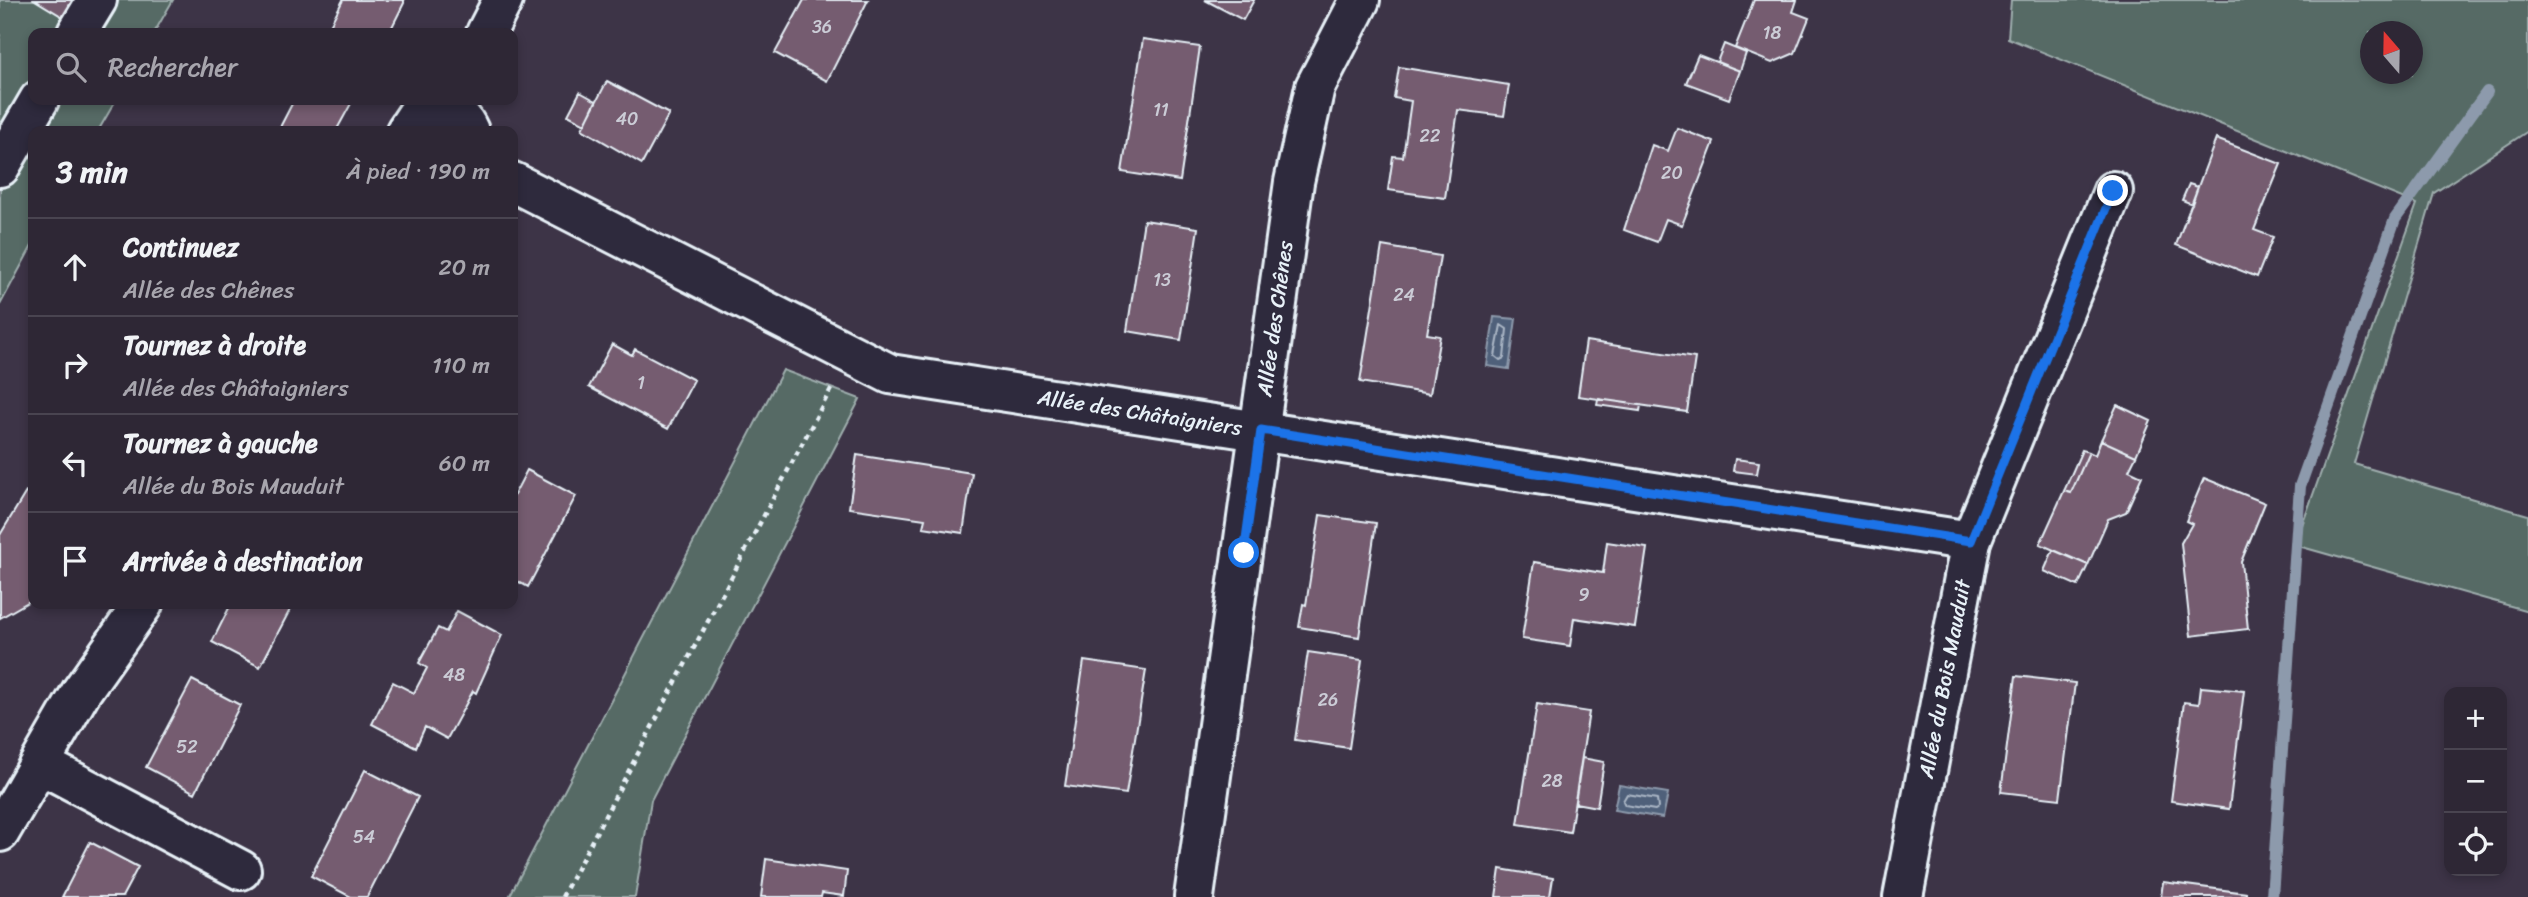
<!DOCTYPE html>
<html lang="fr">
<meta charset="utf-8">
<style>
:root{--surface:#2e2735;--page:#362f3d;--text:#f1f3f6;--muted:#a7a5ad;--line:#494450}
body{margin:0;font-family:Sriracha,sans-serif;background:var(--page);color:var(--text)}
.controls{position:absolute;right:21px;bottom:21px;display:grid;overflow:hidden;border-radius:14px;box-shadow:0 4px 10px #0003}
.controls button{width:63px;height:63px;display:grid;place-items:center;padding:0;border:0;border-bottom:2px solid var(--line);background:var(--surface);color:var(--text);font:35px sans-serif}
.compass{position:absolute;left:2360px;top:21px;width:63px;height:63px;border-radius:50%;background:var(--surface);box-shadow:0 4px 10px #0003;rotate:340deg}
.stop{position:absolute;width:21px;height:21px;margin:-16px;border:5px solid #1a73e8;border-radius:50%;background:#fff}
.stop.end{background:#1a73e8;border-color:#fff;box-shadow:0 2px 7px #0008}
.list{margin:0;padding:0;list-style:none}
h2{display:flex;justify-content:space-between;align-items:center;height:91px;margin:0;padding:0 28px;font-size:30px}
h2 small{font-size:23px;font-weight:400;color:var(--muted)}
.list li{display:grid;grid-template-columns:46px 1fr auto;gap:21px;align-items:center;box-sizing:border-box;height:98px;padding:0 28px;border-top:2px solid var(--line)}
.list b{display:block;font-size:26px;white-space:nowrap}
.list p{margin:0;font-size:23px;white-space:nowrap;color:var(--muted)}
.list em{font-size:23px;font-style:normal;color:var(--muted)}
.icon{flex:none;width:38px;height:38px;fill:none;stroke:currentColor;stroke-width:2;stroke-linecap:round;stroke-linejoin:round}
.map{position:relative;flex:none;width:2528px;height:897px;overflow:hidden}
.search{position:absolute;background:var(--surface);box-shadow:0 4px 10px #0003;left:28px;top:28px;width:490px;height:77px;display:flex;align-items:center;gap:18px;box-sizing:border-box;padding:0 24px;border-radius:14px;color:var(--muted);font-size:26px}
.panel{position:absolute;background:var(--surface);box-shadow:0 4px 10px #0003;left:28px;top:126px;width:490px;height:483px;border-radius:14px}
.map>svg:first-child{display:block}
.green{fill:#566b65;stroke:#9faeae;stroke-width:2;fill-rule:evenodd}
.water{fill:#50607a;stroke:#8d9aac;stroke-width:2}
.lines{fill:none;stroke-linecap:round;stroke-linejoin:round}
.shore{stroke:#abb7c6;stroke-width:2}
.stream{stroke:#8d9aac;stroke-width:12}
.building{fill:#745c6f;stroke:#e8f1f8;stroke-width:2}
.minor-casing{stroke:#e8f1f8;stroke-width:44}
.path{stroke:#e8f1f8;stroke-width:4.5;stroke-dasharray:5 5;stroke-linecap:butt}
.minor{stroke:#2f2a3d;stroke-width:38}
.route{stroke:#1a73e8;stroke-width:9}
.labels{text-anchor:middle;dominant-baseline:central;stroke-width:7;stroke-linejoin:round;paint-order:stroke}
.number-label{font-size:18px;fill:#cbccd6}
.street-label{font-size:21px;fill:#e8f1f8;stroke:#2f2a3d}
</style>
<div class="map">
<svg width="2528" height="897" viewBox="0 0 2528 897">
<rect width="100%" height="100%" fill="#3d3447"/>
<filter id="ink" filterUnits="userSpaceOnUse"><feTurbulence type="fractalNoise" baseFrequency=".0143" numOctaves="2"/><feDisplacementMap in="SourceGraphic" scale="14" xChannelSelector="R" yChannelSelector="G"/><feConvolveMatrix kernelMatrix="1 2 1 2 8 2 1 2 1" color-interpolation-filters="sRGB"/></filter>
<g filter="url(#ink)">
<!-- green -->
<path class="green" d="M0 0H173L154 33H33V100H116L98 131H33V244L0 305Z
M2011 0H2528V131L2434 193 2354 464 2528 515V611L2295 545 2417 204 2008 38ZM2370 32H2412V74H2370Z
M783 370 860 399 651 800 635 897H509Z"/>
<!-- water -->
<path class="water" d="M1494 317 1516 319 1509 369 1487 366Z
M1619 785 1668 793 1663 818 1614 810Z"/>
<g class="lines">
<!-- shore -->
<path class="shore" d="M1501 325 1507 329 1504 358 1500 360 1495 356Z
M1627 794 1657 799 1658 808 1655 810 1625 805 1623 801Z"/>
<!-- stream -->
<path class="stream" d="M2272 897 2300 486 2395 219 2487 92"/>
</g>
<!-- building -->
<path class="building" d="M35 0H80L68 20Z
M343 0H404V3L389 33H326Z
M804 0H868L827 81 775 53Z
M1205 0H1254L1243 20Z
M1754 0H1797L1793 12 1809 18 1795 53 1772 63 1735 48Z
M1143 39 1200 47 1180 181 1122 172Z
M1724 44 1746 53 1740 71 1717 62Z
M1698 55 1740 71 1729 99 1686 83Z
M1399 67 1509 85 1504 116 1458 110 1445 198 1388 190 1393 156 1403 157 1411 101 1394 98Z
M607 81 669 114 642 164 582 129Z
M580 92 596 101 585 124 568 115Z
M294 100H353L336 131H278Z
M1677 128 1714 142 1682 225 1666 219 1657 242 1624 230 1652 145 1668 151Z
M2216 139 2281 164 2254 230 2273 237 2257 277 2176 245Z
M2189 184 2198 187 2192 204 2182 200Z
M1144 220 1198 228 1181 340 1127 331Z
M1382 246 1440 256 1427 334 1440 336 1430 394 1360 382Z
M1586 341 1695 358 1687 412 1578 396Z
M612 344 632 355 635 349 694 380 668 429 589 387Z
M1598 399 1641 405 1640 411 1597 405Z
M2117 405 2151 421 2136 456 2101 440Z
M2101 440 2136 456 2129 470 2142 476 2126 512 2108 519 2088 565 2040 544 2064 491 2071 493 2089 452 2095 455Z
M2082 450 2089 452 2071 493 2064 491Z
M857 455 972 473 963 533 923 527 925 519 849 508Z
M1735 459 1759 462 1757 474 1733 471Z
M527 470 576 496 528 587 513 579V497Z
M2204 478 2265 503 2241 562 2248 629 2191 636 2181 543 2192 524 2186 521Z
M26 492 33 497V599L0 618V535Z
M1320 515 1376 523 1359 637 1299 627 1303 604 1306 605Z
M1607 542 1647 548 1635 627 1574 618 1570 646 1522 639 1534 562 1603 573Z
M2053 550 2088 565 2078 586 2044 571Z
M231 604H293L260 667 212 642Z
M457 611 502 635 476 693 473 691 447 739 425 727 416 747 372 724 393 682 414 693 427 668 419 663 438 628 446 632Z
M1308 652 1362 660 1349 748 1295 740Z
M1084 661 1146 670 1126 794 1065 786Z
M2016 676 2075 683 2060 799 2001 792Z
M192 680 240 705 195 793 146 767Z
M2201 687 2244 691 2229 809 2171 801 2184 702 2199 704Z
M1537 704 1589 712 1570 832 1518 824Z
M1582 758 1604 762 1597 807 1575 803Z
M365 770 418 797 367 897H351L311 876Z
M90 842 138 867 122 897H62Z
M766 859 847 871 844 896 822 893 821 897H761Z
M1500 869 1553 878 1550 897H1496Z
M2163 882 2246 893V897H2161Z"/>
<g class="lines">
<!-- minor casing -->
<g class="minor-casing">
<g id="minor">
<path d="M77 33 97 0"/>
<path d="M486 33 503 0"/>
<path d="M406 131 418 113C440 103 459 108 469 131"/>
<path d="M0 167 39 100"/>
<path id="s1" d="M513 182 890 374 1971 541"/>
<path d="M40 764 241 870"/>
<path d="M0 832 81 692 143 604"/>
<path id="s2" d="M1194 897 1294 182 1315 87 1360 0"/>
<path id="s3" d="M1903 897 1971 541 2113 191"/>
</g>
</g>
<!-- path -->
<path class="path" d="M562 897 831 389"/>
<!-- minor -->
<use href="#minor" class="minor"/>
</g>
</g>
<g class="lines" filter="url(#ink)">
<!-- route -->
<path class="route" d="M1244 553 1261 430 1971 541 2113 191"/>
</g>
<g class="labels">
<!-- number labels -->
<g class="number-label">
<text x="822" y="27">36</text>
<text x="1772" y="33">18</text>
<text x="1161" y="110">11</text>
<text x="627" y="119">40</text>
<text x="1430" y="136">22</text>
<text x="1672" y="173">20</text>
<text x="1162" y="280">13</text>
<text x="1404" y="295">24</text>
<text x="641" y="383">1</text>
<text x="1584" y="595">9</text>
<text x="454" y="675">48</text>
<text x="1328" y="700">26</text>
<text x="187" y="747">52</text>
<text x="1552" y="781">28</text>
<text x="364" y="837">54</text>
</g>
<!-- street labels -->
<g class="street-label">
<text stroke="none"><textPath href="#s2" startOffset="584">Allée des Chênes</textPath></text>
<text stroke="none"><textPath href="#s1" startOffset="676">Allée des Châtaigniers</textPath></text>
<text stroke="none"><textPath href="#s3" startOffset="222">Allée du Bois Mauduit</textPath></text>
</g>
</g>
</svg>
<div class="controls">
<button>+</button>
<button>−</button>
<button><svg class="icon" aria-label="locate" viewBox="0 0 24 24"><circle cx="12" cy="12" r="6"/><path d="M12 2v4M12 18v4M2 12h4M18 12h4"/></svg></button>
</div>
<svg class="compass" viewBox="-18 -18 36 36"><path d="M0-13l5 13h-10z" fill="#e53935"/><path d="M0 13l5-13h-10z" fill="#a7a5ad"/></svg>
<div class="stop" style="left:1244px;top:553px"></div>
<div class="stop end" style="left:2113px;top:191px"></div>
<div class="search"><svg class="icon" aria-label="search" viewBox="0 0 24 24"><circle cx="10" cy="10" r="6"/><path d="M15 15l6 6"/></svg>Rechercher</div>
<section class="panel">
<h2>3 min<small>À pied · 190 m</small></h2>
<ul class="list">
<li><svg class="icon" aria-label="ahead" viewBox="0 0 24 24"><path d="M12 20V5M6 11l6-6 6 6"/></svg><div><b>Continuez</b><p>Allée des Chênes</p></div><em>20 m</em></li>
<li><svg class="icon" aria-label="right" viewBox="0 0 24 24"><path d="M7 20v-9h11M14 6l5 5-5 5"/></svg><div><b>Tournez à droite</b><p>Allée des Châtaigniers</p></div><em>110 m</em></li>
<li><svg class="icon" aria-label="left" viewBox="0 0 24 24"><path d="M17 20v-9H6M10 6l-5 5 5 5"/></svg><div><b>Tournez à gauche</b><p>Allée du Bois Mauduit</p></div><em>60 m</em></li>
<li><svg class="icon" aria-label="arrive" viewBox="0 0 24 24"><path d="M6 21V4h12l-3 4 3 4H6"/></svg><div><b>Arrivée à destination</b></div></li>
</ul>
</section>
</div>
